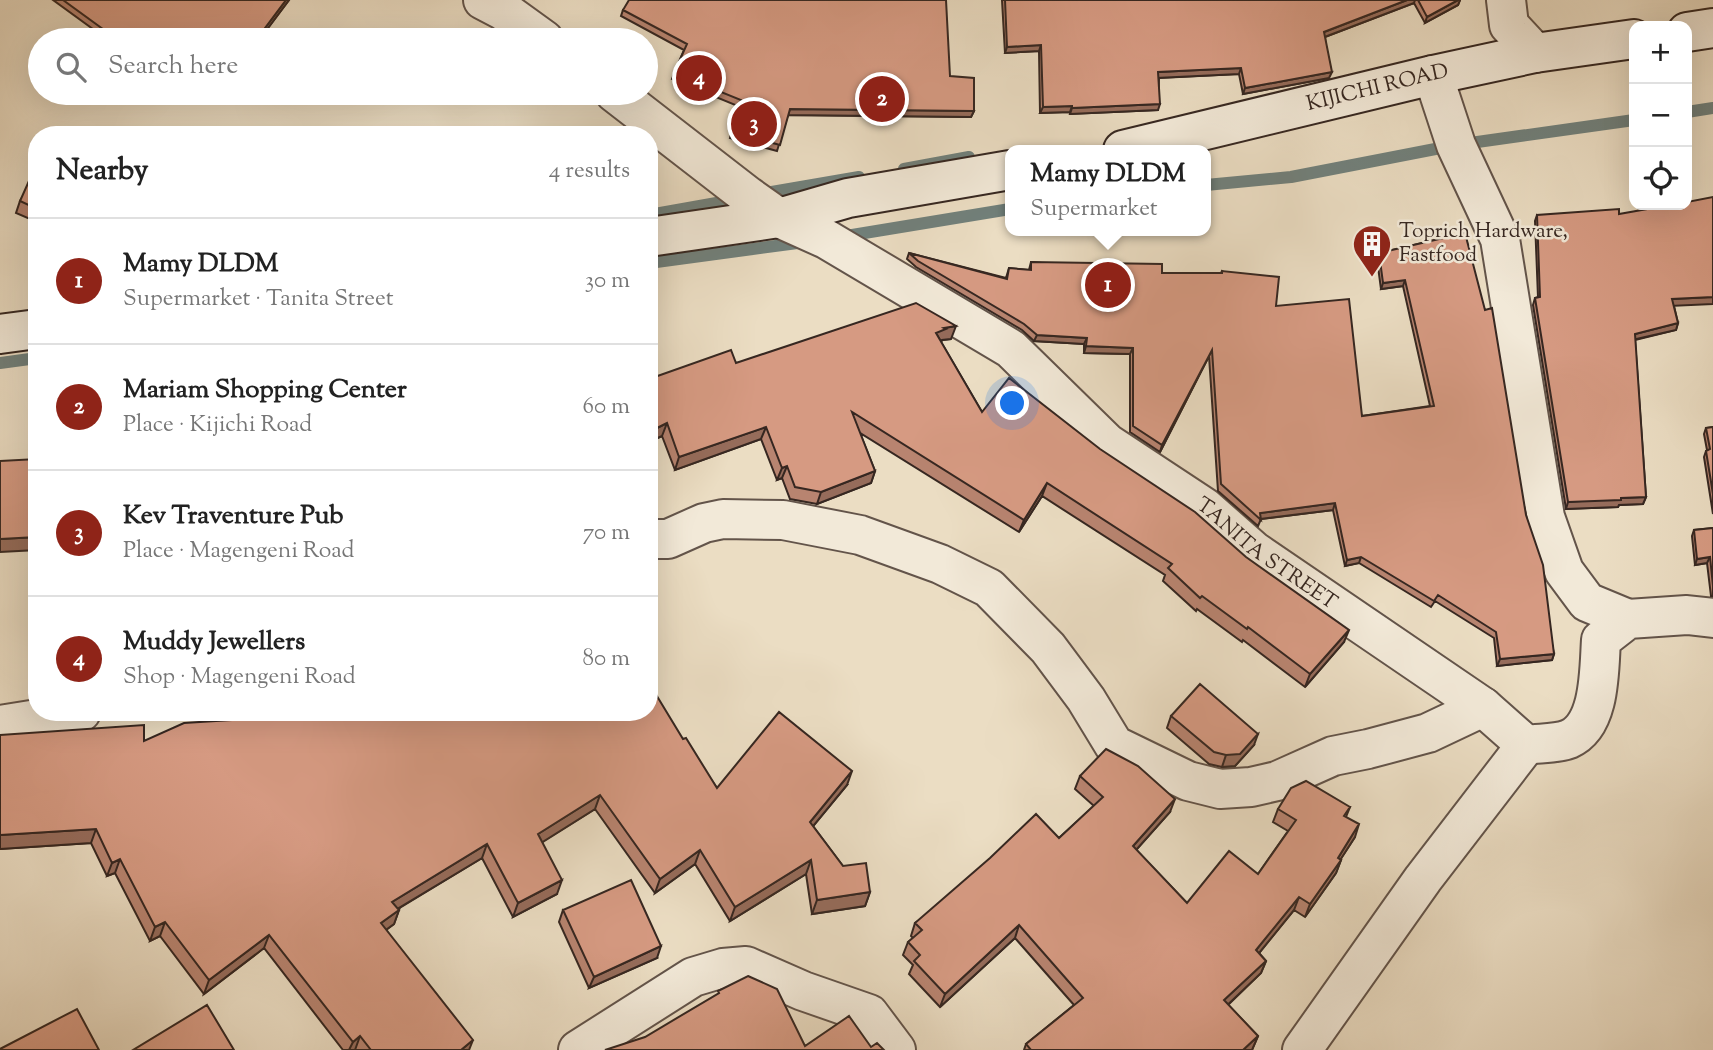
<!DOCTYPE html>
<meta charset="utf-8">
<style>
:root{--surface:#fff;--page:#f2f2f2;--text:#222;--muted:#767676;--line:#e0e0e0;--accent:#8f2418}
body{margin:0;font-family:"Sorts Mill Goudy",serif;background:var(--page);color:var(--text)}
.controls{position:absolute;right:21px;top:21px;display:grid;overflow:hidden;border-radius:14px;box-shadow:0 7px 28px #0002}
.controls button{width:63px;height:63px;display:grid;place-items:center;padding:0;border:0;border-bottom:2px solid var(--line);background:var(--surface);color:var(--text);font:35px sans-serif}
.you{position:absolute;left:1013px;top:404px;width:24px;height:24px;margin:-18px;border:5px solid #fff;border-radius:50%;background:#1a73e8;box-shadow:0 0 0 10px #1a73e833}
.badge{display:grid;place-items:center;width:46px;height:46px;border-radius:50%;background:var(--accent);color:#fff;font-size:23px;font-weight:700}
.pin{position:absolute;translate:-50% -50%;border:4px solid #fff;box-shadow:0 2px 7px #0006}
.popup{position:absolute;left:1005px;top:145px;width:206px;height:91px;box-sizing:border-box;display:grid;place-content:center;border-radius:14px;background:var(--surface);filter:drop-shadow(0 2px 5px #0005);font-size:23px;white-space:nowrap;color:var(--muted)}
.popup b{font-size:26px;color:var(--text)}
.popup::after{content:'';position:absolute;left:50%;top:100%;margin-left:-14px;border:14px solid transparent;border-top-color:var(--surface)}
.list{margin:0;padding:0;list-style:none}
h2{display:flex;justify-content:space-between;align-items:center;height:91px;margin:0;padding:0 28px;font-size:30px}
h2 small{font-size:23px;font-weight:400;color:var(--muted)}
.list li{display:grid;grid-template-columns:46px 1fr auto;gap:21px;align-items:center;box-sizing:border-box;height:126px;padding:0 28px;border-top:2px solid var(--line)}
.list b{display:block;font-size:26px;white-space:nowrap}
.list p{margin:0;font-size:23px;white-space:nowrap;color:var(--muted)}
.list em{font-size:23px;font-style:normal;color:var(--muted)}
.icon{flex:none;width:38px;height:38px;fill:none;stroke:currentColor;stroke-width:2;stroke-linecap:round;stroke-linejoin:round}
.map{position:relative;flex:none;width:1713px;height:1050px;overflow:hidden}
.search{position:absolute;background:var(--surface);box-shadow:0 7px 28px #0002;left:28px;top:28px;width:630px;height:77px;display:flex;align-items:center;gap:18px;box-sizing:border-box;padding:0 24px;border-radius:38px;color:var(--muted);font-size:26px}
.panel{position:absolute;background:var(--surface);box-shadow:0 7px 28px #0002;left:28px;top:126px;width:630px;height:595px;border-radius:28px}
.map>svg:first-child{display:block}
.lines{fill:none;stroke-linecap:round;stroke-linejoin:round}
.stream{stroke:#71807b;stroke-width:12}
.street-casing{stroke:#63544a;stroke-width:42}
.secondary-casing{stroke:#362721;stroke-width:42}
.street{stroke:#f2e9d8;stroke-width:38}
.secondary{stroke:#f2e9d8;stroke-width:38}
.wall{fill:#b88470;stroke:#362721;stroke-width:2}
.shaded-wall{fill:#966c5b;stroke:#362721;stroke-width:2}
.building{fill:#d69a82;stroke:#362721;stroke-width:2}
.labels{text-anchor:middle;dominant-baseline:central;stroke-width:5;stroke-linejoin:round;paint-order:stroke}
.street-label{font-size:21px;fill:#362721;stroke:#f2e9d8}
.poi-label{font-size:21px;fill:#362721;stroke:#f2e9d8;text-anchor:start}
</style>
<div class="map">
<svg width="1713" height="1050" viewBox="0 0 1713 1050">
<rect width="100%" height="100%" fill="#ebddc3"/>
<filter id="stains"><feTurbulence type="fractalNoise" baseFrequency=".00286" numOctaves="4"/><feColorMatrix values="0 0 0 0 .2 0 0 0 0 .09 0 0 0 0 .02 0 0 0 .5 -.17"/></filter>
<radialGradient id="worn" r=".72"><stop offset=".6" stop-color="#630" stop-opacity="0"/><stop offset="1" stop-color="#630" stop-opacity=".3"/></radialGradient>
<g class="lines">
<!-- stream -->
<path class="stream" d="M1687 112 1713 108
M904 169 969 157
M1206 185 1291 177 1456 145 1634 120
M760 194 859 177
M649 215 739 199
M840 237 1010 209
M649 263 805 242
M0 363 37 358"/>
<!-- street casing -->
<g class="street-casing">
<g id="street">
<path d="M483 0 504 11 544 40"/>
<path d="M1506 0 1509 25 1535 53"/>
<path d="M1433 75 1456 145 1500 239 1545 517 1564 571 1587 602 1628 619"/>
<path id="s1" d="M615 93 748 196 779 218 826 239 1011 349 1107 443 1204 507 1254 551 1483 707 1526 745C1539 743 1557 744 1569 739 1601 725 1599 669 1601 640L1628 619 1687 615 1713 618"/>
<path d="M649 539H668L704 523 723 519 783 520 860 535 940 564 989 588 1048 648 1086 699 1114 745 1188 781 1220 789 1251 787 1277 781 1333 756 1368 749 1428 733 1483 707"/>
<path d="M0 725 81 712"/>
<path d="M578 1050 693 977 723 968 746 966 803 991 869 1014 896 1050"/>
<path d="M1302 1050 1423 879 1526 745"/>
</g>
</g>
<!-- secondary casing -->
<g class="secondary-casing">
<g id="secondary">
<path d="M1687 32 1713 28"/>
<path id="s2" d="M1123 150 1433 75 1535 53 1634 39"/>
<path d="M649 237 779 218 848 198 1010 170"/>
<path d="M0 334 37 329"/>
</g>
</g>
<!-- street -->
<use href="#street" class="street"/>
<!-- secondary -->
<use href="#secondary" class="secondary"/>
</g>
<!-- wall -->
<path class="wall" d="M53 0H289L259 40H108Z
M1002 0H1460L1458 5 1425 23 1414 3 1325 37 1329 78 1243 94 1239 74 1159 78 1158 110 1070 114V112L1040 113 1039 51 1005 53Z
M623 10 950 76 974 111 971 117 788 115 777 151 730 138 738 106 672 79 684 50 621 16Z
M37 173V222L16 213 20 201Z
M1537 215 1674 306 1678 323 1676 330 1635 340 1646 497 1643 504 1619 505 1618 507 1566 509 1533 305 1535 298 1538 297 1535 221Z
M1465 233 1526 515 1554 654 1552 660 1497 666 1494 638 1435 601 1431 607 1359 563 1345 566 1333 510 1261 519 1258 526 1218 491 1209 356 1160 452 1130 432V354L1084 353V344L1034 341 1022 330 916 267 907 259 909 253 1006 278 1009 268 1029 270 1031 262 1162 273H1221L1222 271 1276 306 1362 416 1430 406 1403 286 1381 289 1377 259 1379 253Z
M951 339 942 340 941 342 982 412 1344 642 1305 687 1243 640 1242 642 1197 609 1196 611 1163 581 1165 575 1042 496 1019 532 860 433 875 471 871 483 817 504 790 499 782 478 777 480 761 439 675 470 662 436 649 442V379L736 363Z
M1713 427V514L1704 457 1706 451 1707 450 1704 434 1706 428Z
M1713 528V596H1711L1707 563 1695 565 1692 536 1694 530Z
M288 712H649L683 739 717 788 847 785 813 826 843 866 870 892 865 906 812 914 806 874 730 921 695 864 655 893 595 809 542 842 557 894 513 917 482 858 398 909 399 910 394 924 386 930 469 1050H343L264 948 204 994 160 936 150 941 115 873 107 876 91 843 0 849V735L144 741 288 716Z
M1171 716 1254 745 1235 766 1222 767 1209 764 1167 728Z
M1080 776 1170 812 1136 850 1187 903 1258 874 1288 831 1273 822 1278 809 1350 807 1346 817 1355 837 1340 860H1341L1336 873 1305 917 1294 910 1259 953 1266 961 1261 973 1228 1005 1258 1036 1252 1050H1024L1026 1044 1074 1005 1015 938 940 1007 909 974 913 965 903 955 908 942 913 938 911 936 915 923 1059 838 1094 806 1075 789Z
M563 910 657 958 589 988 559 922Z"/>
<!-- shaded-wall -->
<path class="shaded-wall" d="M286 0H289L259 40H256Z
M1407 0H1415L1414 3 1322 38 1324 32Z
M1458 0H1460L1458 5 1425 23 1427 17Z
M1041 45 1039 51 1005 53 1007 47Z
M1241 68 1239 74 1156 78 1158 72Z
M1332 72 1329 78 1243 94 1245 88Z
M1160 104 1158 110 1070 114 1072 108Z
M1072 106 1070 112 1040 113 1043 107Z
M790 109 974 111 971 117 788 115Z
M1405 280 1403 286 1381 289 1383 283Z
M1713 297V304L1670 306 1672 299Z
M1678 323 1676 330 1632 340 1635 334Z
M956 326 951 339 942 340 941 342 936 333 944 328Z
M1037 335 1087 338 1084 344 1034 341Z
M1086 346 1133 348 1130 354 1084 353Z
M1212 350 1209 356 1160 452 1162 445Z
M667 423 662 436 649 442V432Z
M766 427 761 439 675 470 679 457Z
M787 466 782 478 777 480 782 468Z
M875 471 871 483 817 504 821 492Z
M1047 483 1042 496 1019 532 1024 520Z
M1646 497 1643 504 1619 505 1618 507 1566 509 1568 502 1621 498Z
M1335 503 1333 510 1260 519V513Z
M37 537V550L0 552V539Z
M1361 557 1359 563 1345 566 1347 560Z
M1710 557 1707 563 1695 565 1697 559Z
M1349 630 1344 642 1305 687 1310 674Z
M1554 654 1552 660 1497 666 1500 659Z
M1258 734 1254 745 1235 766 1222 767 1226 755Z
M852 771 847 785 805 836 810 822Z
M600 795 595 809 533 848 538 834Z
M1175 799 1170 812 1128 859 1133 846Z
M1359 824 1355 837 1333 871 1338 858Z
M96 829 91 843 0 849V835Z
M487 844 482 858 387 915 392 902Z
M700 850 695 864 655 893 660 879Z
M120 859 115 873 107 876 112 863Z
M811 860 806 874 730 921 735 907Z
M1341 860 1336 873 1305 917 1310 904Z
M562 880 557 894 513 917 518 903Z
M870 892 865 906 812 914 817 900Z
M1299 897 1294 910 1251 963 1256 950Z
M399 910 394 924 376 937 381 923Z
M165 922 160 936 150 941 155 927Z
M1019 925 1015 938 940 1007 945 994Z
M269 935 264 948 204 994 209 980Z
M661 946 657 958 589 988 594 977Z
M1266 961 1261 973 1219 1013 1224 1000Z
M360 1036 355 1050H349L353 1042Z
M1258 1036 1252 1050H1243Z
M473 1040 469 1050H461Z"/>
<!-- building -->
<path class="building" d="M63 0H286L256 40H226L223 38 221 40H118Z
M629 0H946L950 76 974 78V111L790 109 780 145 732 132 741 100 674 73 687 44 623 10Z
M1005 0H1407L1324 32 1332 72 1245 88 1241 68 1158 72 1160 104 1072 108V106L1043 107 1041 45 1007 47Z
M1418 0H1458L1427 17Z
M33 172 37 173V209L20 201Z
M1713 197V297L1672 299 1678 323 1635 334 1646 497 1621 498V500L1568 502 1535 298 1540 297 1537 215 1619 209V214L1670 205H1687V202Z
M1465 233 1485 310 1492 308 1526 515 1543 565 1554 654 1500 659 1496 632 1438 595 1434 601 1361 557 1347 560 1335 503 1260 513 1261 520 1221 484 1212 350 1162 445 1133 426V348L1086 346 1087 338 1037 335 1024 324 918 261 909 253 1007 279 1009 268 1031 270V262L1162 264V273H1222V271L1279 277 1276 306 1349 299 1362 416 1434 406 1405 280 1383 283 1379 253Z
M916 303 956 326 944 328 946 329 936 333 982 412 1009 378 1100 449 1195 512 1246 557 1349 630 1310 674 1248 627 1247 629 1202 596 1200 598 1168 568 1172 564 1047 483 1024 520 852 412 875 471 821 492 795 487 787 466 782 468 766 427 679 457 667 423 649 432V379L731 350 736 363Z
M1713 427V494L1706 451 1710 449 1706 428Z
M37 459V537L0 539V461Z
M1713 528V586L1710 557 1697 559 1694 530Z
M649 683 683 739 686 738 717 788 779 712 852 771 810 822 843 866 866 863 870 892 817 900 811 860 735 907 700 850 660 879 600 795 538 834 562 880 518 903 487 844 392 902 399 910 381 923 473 1040 461 1050H371L360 1036 353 1042 269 935 209 980 165 922 155 927 120 859 112 863 96 829 0 835V735L144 725V741L184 723 293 716V712H649Z
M1200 684 1258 734 1240 754 1226 755 1214 752 1171 716Z
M1106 749 1138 766 1175 799 1133 846 1187 903 1229 851 1258 874 1296 820 1278 809 1291 788 1306 781 1350 807 1344 816 1359 824 1338 858 1341 860 1310 904 1299 897 1256 950 1266 961 1224 1000 1258 1036 1243 1050H1031L1026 1044 1083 998 1019 925 945 994 914 961 920 955 908 942 922 930 915 923 990 858 1036 814 1059 838 1103 797 1080 776Z
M631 880 661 946 594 977 563 910Z
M748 976 777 989 805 1046 849 1016 871 1047 877 1043 884 1050H605L645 1037 719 993 718 991Z
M207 1005 234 1050H133Z
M77 1009 99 1050H0V1049Z"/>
<!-- icons -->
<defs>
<g id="building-pin" transform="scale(2.0125)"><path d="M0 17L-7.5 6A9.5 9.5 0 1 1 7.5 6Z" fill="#8f2418" stroke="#f2e9d8"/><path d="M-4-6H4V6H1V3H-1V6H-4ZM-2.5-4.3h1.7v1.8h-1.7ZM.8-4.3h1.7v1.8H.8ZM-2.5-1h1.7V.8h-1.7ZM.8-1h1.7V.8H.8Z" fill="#fff"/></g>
</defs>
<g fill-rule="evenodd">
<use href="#building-pin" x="1372" y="244"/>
</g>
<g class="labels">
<!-- street labels -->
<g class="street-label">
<text stroke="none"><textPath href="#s2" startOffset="262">KIJICHI ROAD</textPath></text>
<text stroke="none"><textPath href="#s1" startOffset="802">TANITA STREET</textPath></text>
</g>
<!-- poi labels -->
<g class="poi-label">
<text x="1399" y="232">Toprich Hardware,<tspan x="1399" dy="24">Fastfood</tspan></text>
</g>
</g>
<rect width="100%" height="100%" filter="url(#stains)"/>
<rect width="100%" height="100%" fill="url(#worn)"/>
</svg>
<div class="controls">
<button>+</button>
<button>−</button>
<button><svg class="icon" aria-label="locate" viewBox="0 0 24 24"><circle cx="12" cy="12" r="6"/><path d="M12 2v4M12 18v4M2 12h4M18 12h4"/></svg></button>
</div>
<div class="you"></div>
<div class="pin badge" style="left:1108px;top:285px">1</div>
<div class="popup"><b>Mamy DLDM</b>Supermarket</div>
<div class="pin badge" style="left:882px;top:99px">2</div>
<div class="pin badge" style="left:754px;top:124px">3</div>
<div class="pin badge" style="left:699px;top:78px">4</div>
<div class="search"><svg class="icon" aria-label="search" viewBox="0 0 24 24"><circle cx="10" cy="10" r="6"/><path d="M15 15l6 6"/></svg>Search here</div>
<section class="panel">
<h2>Nearby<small>4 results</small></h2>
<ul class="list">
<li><span class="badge">1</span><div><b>Mamy DLDM</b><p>Supermarket · Tanita Street</p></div><em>30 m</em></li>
<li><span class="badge">2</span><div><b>Mariam Shopping Center</b><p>Place · Kijichi Road</p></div><em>60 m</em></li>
<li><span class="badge">3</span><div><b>Kev Traventure Pub</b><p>Place · Magengeni Road</p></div><em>70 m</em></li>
<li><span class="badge">4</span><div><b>Muddy Jewellers</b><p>Shop · Magengeni Road</p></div><em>80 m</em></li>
</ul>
</section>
</div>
